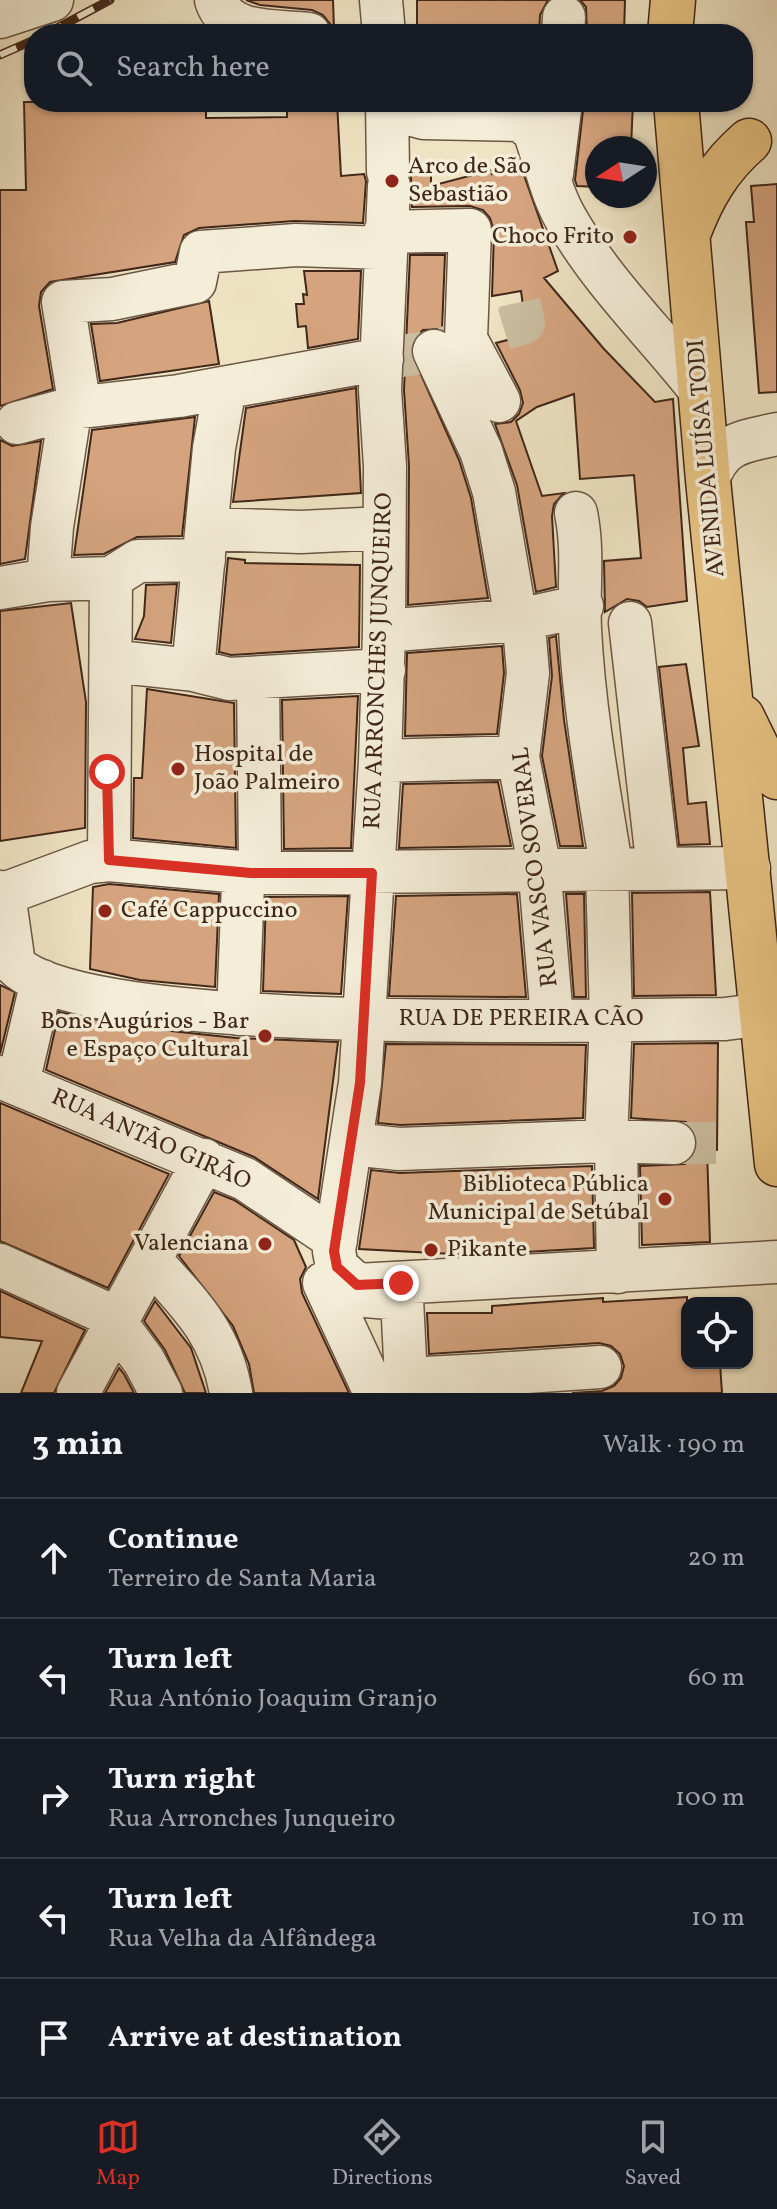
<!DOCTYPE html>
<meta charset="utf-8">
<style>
:root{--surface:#171b24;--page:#242831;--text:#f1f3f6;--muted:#9ea1a6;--line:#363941;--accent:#d93025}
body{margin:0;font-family:Vollkorn,serif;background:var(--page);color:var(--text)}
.controls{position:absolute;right:24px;bottom:24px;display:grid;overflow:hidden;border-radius:16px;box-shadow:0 2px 6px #0004}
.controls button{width:72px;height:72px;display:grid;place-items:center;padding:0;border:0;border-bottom:2px solid var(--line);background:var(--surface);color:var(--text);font:40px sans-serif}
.compass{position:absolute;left:585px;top:136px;width:72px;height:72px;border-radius:50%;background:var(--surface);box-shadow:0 2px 6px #0004;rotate:258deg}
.stop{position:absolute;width:24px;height:24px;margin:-18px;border:6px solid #d93025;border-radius:50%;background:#fff}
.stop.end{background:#d93025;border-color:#fff;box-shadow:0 2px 8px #0008}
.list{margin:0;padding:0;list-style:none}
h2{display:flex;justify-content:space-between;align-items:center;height:104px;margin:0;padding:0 32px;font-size:34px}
h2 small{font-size:26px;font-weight:400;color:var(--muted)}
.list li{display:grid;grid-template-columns:52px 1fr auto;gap:24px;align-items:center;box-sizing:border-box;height:120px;padding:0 32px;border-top:2px solid var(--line)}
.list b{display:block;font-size:30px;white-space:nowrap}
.list p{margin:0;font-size:26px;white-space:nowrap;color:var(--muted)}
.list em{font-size:26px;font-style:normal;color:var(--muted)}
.icon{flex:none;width:44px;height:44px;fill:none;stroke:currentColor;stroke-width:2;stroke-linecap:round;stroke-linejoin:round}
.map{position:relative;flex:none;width:777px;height:1393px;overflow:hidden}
.search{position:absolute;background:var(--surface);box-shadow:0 2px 6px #0004;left:24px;right:24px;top:24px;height:88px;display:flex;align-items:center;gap:20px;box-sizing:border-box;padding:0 28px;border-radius:32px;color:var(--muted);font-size:30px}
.sheet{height:704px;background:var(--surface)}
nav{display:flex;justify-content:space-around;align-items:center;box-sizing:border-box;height:112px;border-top:2px solid var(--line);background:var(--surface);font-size:22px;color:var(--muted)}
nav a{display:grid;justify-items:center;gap:4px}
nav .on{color:var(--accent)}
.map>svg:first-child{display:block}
.building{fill:#d5a47f;stroke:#402719;stroke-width:2}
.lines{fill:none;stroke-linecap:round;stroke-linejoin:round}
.minor-tunnel{stroke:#cbbda1;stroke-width:42;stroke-dasharray:42 21;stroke-linecap:butt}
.minor-casing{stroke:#6c5644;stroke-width:45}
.major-casing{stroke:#402719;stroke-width:47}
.minor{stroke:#f4edd8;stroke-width:42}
.major{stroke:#e7c282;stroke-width:44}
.rail-casing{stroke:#402719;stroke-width:9}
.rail{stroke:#f4edd8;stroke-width:6;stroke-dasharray:18;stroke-linecap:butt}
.route{stroke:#d93025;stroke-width:10}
.poi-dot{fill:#8f2418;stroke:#f4edd8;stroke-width:3}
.labels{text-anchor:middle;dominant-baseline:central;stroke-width:7;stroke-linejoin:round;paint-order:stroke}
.poi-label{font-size:24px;fill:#402719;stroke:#f4edd8;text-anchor:start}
.street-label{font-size:24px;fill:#402719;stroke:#f4edd8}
</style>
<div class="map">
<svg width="777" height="1393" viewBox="0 0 777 1393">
<rect width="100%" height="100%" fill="#eee3c3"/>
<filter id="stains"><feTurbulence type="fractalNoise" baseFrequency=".0025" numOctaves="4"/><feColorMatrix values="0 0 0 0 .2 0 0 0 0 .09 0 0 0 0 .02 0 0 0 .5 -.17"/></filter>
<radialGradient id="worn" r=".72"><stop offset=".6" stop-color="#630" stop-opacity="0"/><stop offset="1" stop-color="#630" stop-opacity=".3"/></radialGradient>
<!-- building -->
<path class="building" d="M246 0H333L334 29 323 15 312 10 260 5Z
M417 0H548L540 15 539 34H417Z
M580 0H625L624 34H587L586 7Z
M24 102H206V118L287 117V102H337L341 176 364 174 366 181 363 223 294 221 199 228 184 235 175 262 50 282 41 292 39 306 53 389 0 406V190H26Z
M584 102H633L631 148H597V187L577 186 575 180Z
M520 164 558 271 544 278 604 349 655 402 673 399 687 601 647 607 639 601 627 599 605 612 604 561 641 558 634 475 580 479 574 394 537 407 516 421 542 496 564 493 554 504 552 516 556 587 536 592 517 485 495 424 511 422 519 414 523 403 520 390 496 343 527 335 521 291 492 296 494 231 490 218 483 210 470 206 412 207 411 177 412 173H431V186L492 170V174Z
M777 184V392L759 393 746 222H754L751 186Z
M410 255H445L442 329 423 330 414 338 410 350 459 460 471 498 488 598 408 605 409 466 404 390Z
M304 271H361L358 339 308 348 306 326 298 327 296 304H304L303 294 307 295Z
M209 301 219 364 100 381 91 324 117 323Z
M356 388 361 493 233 502 246 408Z
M195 417 182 536 137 537 104 554 74 555 92 430Z
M0 440 12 446 41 441 25 559 0 564Z
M228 558 245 560V563L360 565 359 647 231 655 219 652Z
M177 584 171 643 135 639 144 616 146 585Z
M71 603 86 702 85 828 0 841V611Z
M556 636 564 720 583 846H560L542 756 552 676 549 638Z
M502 646 504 673 497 734 405 736 407 653Z
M686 664 699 746 683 748 688 804 706 802 710 844 679 845 659 667Z
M147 689 234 703 236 848 133 838 134 778H142Z
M358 696 351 848 284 849 282 700Z
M498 782 511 846 399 848 403 784Z
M109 884 219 894 215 987 140 980 90 969 93 887Z
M710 892 716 995 634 996 632 893Z
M517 894 526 997 389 996 396 896Z
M566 894H584L586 997H574Z
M348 896 341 994 263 991 266 897Z
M0 985 15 992 0 1054Z
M59 1012 134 1027 236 1038 338 1042 318 1199 254 1157 46 1070Z
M718 1043 717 1150 707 1149 710 1242 642 1245 640 1166 685 1164 695 1155 698 1143 695 1131 686 1122 631 1118 634 1044Z
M386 1044 586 1045 583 1118 400 1125 378 1123Z
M0 1103 169 1174 108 1288 0 1241Z
M592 1166 594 1248 472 1255 359 1249 371 1170 400 1173Z
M214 1192 234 1200 294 1240 306 1267 300 1279 302 1293 349 1393H254L249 1364 233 1326 179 1256Z
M0 1291 85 1330 54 1393H21L42 1341 0 1337Z
M687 1297V1363H720L722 1393H572L602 1391 614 1386 621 1378 624 1366 620 1354 611 1346 599 1343 429 1354 427 1313H492V1306L603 1298V1302Z
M155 1301 191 1348 206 1393H185L165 1350 144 1321Z
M119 1368 124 1374 134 1393H105Z"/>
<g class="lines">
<!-- minor-tunnel -->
<path class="minor-tunnel" d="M382 359 434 351 524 323 518 295
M674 1143H717"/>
<!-- minor casing -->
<g class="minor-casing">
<path id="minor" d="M216 0C227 36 277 30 309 34
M381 0 384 34
M0 17 52 0
M563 34 564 17
M387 102 388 172
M407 102 413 115 424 118 520 120 534 131C545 161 550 191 566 219 601 281 656 334 700 390
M552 174 561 102
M389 186 380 390 385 466 384 631 380 761 360 1083 334 1251 337 1267 357 1285 777 1262
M385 232 470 230 466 339 499 401
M434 351 481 451 494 492 515 613 524 626 528 673 518 757 539 864 552 1019
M17 423 73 408 179 396 382 359
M708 480C721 442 742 442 777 434
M576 513C584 552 578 589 580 629 584 708 598 786 611 865L607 870 611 1019 606 1141
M207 529 301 532 383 528
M48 580 52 527 69 419 78 395 63 302 112 299 195 282 201 252 296 245 384 248
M0 588 48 580 111 578 138 561 204 560
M630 623 658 869
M384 631 519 620 582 606
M111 661 193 670 229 679 384 670
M193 670 214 448 225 388
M380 761 518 757
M109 860 111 578
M0 892 4 894 90 862 109 860 251 873 749 868
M4 894 14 964C80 1037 608 1019 725 1019L764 1014
M238 1014 243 883 260 863 258 679
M0 1077 245 1179 336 1240
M18 1083 42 981
M616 1143 618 1272
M352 1144 399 1149 606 1141 674 1143
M151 1261C190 1304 221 1333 231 1393
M0 1265 110 1315 144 1361 161 1393
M483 1375 600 1367
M78 1393 204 1160
M375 1393 324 1283 337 1279 365 1296 402 1299 406 1379 483 1375 485 1393"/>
</g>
<!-- major casing -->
<g class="major-casing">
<path id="major" d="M670 34 673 0
M676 102 708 480 777 1164
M688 234C702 196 719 167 749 141
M742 717 764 762 777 777"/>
</g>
<!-- minor -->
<use href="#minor" class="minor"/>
<!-- major -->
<use href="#major" class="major"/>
<!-- rail casing -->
<g class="rail-casing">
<path id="rail" d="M46 34 110 0
M0 55 34 40"/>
</g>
<!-- rail -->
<use href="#rail" class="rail"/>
</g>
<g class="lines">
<!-- route -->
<path class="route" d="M107 772 109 860 251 873H372L360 1083 334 1251 337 1267 357 1285 401 1283"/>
</g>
<!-- markers -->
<g class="poi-dot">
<circle cx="392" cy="181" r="8"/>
<circle cx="630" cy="237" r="8"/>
<circle cx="178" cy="769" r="8"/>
<circle cx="105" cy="911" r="8"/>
<circle cx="265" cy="1036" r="8"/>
<circle cx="665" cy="1199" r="8"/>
<circle cx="265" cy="1244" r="8"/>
<circle cx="431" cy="1250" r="8"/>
</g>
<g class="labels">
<!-- poi labels -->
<g class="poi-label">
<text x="408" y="167">Arco de São<tspan x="408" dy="28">Sebastião</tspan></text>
<text x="614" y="237" text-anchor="end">Choco Frito</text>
<text x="194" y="755">Hospital de<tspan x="194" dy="28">João Palmeiro</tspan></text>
<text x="121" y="911">Café Cappuccino</text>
<text x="249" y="1022" text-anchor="end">Bons Augúrios - Bar<tspan x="249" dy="28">e Espaço Cultural</tspan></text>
<text x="649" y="1185" text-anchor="end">Biblioteca Pública<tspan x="649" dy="28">Municipal de Setúbal</tspan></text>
<text x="249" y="1244" text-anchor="end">Valenciana</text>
<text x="447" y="1250">Pikante</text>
</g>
<!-- street labels -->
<g class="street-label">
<text transform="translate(707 458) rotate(-95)">AVENIDA LUÍSA TODI</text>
<text transform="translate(379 661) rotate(-88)">RUA ARRONCHES JUNQUEIRO</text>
<text transform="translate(536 867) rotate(-97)">RUA VASCO SOVERAL</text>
<text x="521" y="1019">RUA DE PEREIRA CÃO</text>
<text transform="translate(151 1140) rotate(24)">RUA ANTÃO GIRÃO</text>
</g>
</g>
<rect width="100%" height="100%" filter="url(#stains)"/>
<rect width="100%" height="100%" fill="url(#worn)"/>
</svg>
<div class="controls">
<button><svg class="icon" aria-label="locate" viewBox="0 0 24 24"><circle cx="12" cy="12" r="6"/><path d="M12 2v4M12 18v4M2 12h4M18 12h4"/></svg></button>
</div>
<svg class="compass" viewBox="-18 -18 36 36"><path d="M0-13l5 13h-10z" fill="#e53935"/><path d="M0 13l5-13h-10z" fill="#9ea1a6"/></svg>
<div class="stop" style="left:107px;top:772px"></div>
<div class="stop end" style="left:401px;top:1283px"></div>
<div class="search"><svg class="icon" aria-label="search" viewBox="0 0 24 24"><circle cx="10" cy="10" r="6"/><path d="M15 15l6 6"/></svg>Search here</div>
</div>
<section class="sheet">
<h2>3 min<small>Walk · 190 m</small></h2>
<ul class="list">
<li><svg class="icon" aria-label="ahead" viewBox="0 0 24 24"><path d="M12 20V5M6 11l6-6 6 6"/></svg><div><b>Continue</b><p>Terreiro de Santa Maria</p></div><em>20 m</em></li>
<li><svg class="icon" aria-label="left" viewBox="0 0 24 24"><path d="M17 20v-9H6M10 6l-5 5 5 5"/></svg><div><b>Turn left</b><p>Rua António Joaquim Granjo</p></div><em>60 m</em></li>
<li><svg class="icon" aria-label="right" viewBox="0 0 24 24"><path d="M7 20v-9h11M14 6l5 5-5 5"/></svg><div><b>Turn right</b><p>Rua Arronches Junqueiro</p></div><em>100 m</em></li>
<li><svg class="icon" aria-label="left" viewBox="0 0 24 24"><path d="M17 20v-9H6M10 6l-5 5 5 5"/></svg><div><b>Turn left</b><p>Rua Velha da Alfândega</p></div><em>10 m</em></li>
<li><svg class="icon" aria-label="arrive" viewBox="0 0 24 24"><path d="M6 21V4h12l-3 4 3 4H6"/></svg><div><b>Arrive at destination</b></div></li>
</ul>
</section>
<nav>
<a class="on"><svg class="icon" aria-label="map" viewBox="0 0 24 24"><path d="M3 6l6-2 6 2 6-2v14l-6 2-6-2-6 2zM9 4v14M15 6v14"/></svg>Map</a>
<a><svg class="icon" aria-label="directions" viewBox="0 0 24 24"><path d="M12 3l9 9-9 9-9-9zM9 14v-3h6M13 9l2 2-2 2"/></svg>Directions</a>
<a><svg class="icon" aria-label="saved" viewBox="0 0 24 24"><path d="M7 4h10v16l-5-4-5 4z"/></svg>Saved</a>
</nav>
